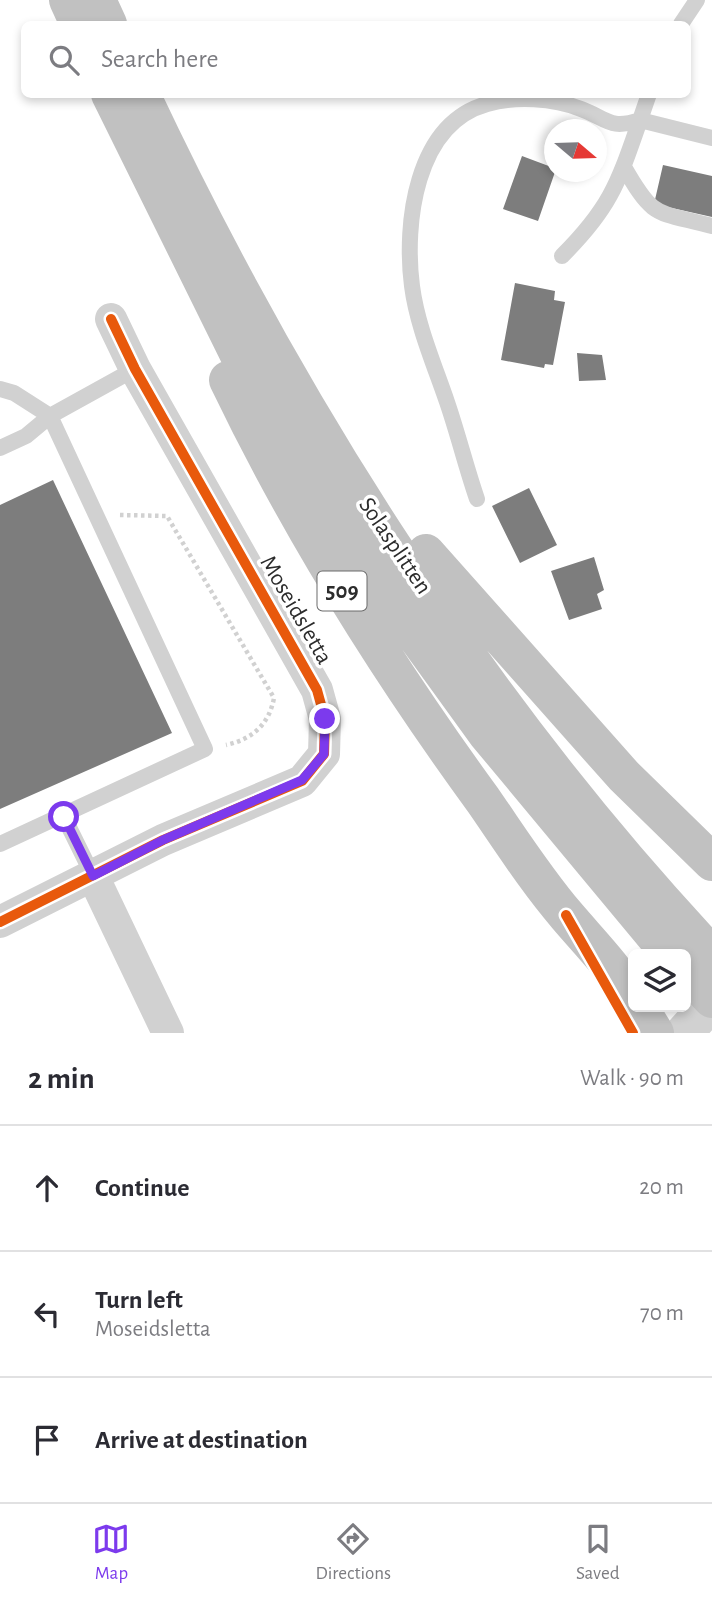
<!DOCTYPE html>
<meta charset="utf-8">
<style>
:root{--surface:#fff;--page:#f2f2f3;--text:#2b2b33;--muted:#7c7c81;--line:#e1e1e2;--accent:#7c3aed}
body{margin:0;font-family:"Alegreya Sans",sans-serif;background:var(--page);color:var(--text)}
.controls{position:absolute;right:21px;bottom:21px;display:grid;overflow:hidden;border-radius:10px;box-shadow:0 4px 10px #0003}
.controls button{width:63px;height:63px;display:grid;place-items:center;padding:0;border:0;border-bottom:2px solid var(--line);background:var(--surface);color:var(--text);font:35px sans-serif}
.compass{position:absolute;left:544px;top:119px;width:63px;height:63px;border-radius:50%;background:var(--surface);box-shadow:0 4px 10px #0003;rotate:109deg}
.stop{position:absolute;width:21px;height:21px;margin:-16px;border:5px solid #7c3aed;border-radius:50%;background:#fff}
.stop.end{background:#7c3aed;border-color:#fff;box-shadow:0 2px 7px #0008}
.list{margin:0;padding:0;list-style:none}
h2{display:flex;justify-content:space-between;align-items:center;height:91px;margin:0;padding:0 28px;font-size:30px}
h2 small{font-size:23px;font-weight:400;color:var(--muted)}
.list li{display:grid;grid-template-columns:46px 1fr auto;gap:21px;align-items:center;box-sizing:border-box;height:126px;padding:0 28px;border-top:2px solid var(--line)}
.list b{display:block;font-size:26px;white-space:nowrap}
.list p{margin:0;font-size:23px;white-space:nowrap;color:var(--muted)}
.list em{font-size:23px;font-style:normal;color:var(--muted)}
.icon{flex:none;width:38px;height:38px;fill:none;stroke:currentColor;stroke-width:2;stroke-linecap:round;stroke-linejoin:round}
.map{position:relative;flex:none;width:712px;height:1033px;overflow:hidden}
.search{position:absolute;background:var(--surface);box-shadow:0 4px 10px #0003;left:21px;right:21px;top:21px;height:77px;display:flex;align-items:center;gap:18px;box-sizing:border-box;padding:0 24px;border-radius:10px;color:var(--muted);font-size:26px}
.sheet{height:469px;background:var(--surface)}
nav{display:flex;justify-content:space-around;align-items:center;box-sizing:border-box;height:98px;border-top:2px solid var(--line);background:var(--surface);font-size:19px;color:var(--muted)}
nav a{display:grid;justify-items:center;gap:4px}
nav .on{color:var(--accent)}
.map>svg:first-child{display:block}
.building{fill:#7d7d7d}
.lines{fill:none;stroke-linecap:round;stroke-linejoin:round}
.path{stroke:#d1d1d1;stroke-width:4.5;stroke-dasharray:3.5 3.5;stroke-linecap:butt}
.service{stroke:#d1d1d1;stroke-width:16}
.minor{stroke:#d1d1d1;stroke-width:32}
.tertiary{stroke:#d1d1d1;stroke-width:38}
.trunk{stroke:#c1c1c1;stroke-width:38}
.cycleway-casing{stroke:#fff;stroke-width:15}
.cycleway{stroke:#e8590c;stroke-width:10}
.route{stroke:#7c3aed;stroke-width:9}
.labels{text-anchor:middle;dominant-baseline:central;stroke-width:7;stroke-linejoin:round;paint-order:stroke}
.shield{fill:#fff;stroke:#6b6b6b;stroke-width:2}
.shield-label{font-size:23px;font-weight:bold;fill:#2c2c2c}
.street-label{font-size:24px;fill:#2c2c2c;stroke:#fff}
</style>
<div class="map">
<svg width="712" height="1033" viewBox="0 0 712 1033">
<rect width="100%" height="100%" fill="#fff"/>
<!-- building -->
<path class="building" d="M522 156 554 168 555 172 538 221 503 209Z
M663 165 712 176V217L654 204Z
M515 283 555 291 554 300 565 302 553 365 545 364 544 368 501 360Z
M577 353 602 355 606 380 579 381Z
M53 480 172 733 0 809V505Z
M529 488 557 545 520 563 492 506Z
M594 557 604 590 597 594 602 609 569 620 551 571Z"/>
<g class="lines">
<!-- path -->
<path class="path" d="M120 515 167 516 274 698C269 724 253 739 226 745"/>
<!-- service -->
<path class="service" d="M681 24 697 0
M624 167C654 220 656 211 712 226
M562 256C611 207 618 183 640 120L712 138
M0 389 14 393 50 416 26 436 0 448
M477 499C466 467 458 434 447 402 434 364 417 325 412 286 404 224 415 124 487 104 515 96 553 98 581 109 608 119 609 130 640 120L649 94
M64 817 93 876
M0 844 205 749 50 416 135 369"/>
<!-- minor -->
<path class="minor" d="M93 876 168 1033
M0 922 163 840 302 781 324 754 325 719 317 690 135 369 111 319"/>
<!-- tertiary -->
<path class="tertiary" d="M684 1033 712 1002"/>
<!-- trunk -->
<path class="trunk" d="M68 0 79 24
M97 0 108 24
M110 94 240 357 372 575 487 734 670 954
M141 94C287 404 477 705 712 955
M228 380C299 528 386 667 483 800 510 839 536 880 567 916 590 943 614 967 633 998
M426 553 624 776 712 862
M686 971 712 999
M639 1007 655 1033"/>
<!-- cycleway casing -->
<g class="cycleway-casing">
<path id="cycleway" d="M566 915 633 1033
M0 922 163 840 302 781 324 754 325 719 317 690 135 369 111 319"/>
</g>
<!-- cycleway -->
<use href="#cycleway" class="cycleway"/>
</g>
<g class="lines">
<!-- route -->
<path class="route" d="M64 817 93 876 163 840 302 780 324 754 325 719"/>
</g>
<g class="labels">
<!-- shield labels -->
<rect class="shield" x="317.5" y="571.5" width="49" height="39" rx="5"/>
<g class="shield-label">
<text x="342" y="591">509</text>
</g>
<!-- street labels -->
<g class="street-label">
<text transform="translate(395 546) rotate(56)">Solasplitten</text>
<text transform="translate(296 610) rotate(60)">Moseidsletta</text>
</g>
</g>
</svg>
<div class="controls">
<button><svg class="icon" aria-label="layers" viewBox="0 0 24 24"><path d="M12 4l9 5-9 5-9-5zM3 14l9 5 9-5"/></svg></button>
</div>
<svg class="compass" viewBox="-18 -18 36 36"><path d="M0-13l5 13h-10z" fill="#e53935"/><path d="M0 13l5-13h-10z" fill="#7c7c81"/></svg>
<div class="stop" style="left:64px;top:817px"></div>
<div class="stop end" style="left:325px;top:719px"></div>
<div class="search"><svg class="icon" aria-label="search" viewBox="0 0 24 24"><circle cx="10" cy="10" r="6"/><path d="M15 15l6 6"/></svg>Search here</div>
</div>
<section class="sheet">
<h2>2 min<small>Walk · 90 m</small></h2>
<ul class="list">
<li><svg class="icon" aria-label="ahead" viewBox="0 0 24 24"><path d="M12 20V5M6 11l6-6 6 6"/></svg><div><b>Continue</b></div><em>20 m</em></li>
<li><svg class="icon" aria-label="left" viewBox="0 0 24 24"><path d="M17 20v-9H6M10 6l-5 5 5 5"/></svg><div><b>Turn left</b><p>Moseidsletta</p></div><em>70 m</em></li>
<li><svg class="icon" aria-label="arrive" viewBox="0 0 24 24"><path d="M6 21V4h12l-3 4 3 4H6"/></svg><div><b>Arrive at destination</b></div></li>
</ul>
</section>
<nav>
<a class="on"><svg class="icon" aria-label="map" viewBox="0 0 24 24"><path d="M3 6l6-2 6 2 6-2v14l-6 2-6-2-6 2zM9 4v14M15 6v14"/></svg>Map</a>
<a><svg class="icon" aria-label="directions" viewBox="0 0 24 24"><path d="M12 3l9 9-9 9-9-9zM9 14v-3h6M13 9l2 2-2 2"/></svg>Directions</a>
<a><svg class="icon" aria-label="saved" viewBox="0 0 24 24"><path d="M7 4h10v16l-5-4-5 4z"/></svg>Saved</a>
</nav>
